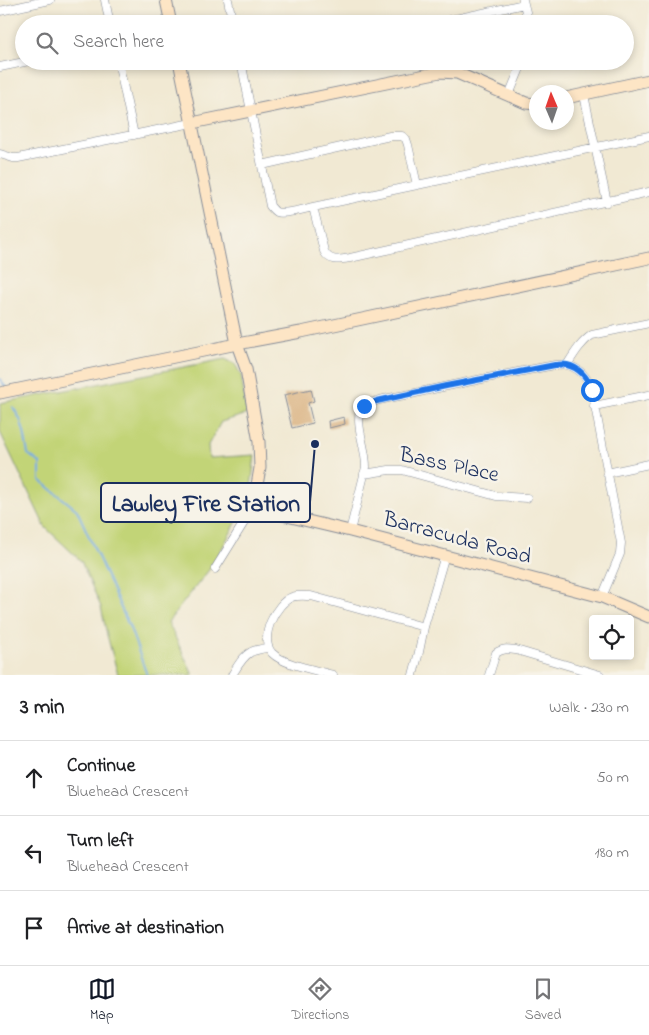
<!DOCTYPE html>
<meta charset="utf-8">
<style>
:root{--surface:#fff;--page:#f2f2f2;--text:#202124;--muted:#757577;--line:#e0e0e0;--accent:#111827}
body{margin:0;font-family:"Indie Flower",sans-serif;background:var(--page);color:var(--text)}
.controls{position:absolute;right:15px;bottom:15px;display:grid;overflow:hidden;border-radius:5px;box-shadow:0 2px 8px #0003}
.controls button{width:45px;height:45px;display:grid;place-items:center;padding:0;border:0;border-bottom:1px solid var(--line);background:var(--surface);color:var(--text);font:25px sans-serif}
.compass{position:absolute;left:529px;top:85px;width:45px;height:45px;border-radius:50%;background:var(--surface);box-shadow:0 2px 8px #0003;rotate:358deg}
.stop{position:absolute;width:15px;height:15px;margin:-11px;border:4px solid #1a73e8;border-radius:50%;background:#fff}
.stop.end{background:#1a73e8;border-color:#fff;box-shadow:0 1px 5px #0008}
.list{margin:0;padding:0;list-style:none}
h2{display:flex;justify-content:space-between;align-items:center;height:65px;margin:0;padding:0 20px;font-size:21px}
h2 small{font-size:16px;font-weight:400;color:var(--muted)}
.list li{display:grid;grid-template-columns:32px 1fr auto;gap:15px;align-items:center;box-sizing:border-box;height:75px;padding:0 20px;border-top:1px solid var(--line)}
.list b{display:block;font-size:19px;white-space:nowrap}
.list p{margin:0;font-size:16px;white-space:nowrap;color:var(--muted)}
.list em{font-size:16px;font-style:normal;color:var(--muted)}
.icon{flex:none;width:28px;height:28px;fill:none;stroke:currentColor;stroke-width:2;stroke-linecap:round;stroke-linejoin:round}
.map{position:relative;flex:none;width:649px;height:675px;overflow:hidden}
.search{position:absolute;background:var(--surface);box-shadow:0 2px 8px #0003;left:15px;right:15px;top:15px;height:55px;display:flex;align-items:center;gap:12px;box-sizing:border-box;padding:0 18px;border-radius:28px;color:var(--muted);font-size:19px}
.sheet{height:290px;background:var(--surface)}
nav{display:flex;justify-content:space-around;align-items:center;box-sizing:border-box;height:70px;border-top:1px solid var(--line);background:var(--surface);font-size:14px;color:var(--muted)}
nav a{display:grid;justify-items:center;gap:2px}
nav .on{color:var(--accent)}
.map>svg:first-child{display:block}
.green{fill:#c2d477;stroke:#6e826a}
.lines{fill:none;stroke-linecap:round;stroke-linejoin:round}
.stream{stroke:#75ace4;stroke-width:2}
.building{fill:#dbb586}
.street-casing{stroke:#868c98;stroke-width:9}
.secondary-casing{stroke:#868c98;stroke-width:13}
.street{stroke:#fff;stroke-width:8}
.secondary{stroke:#fde5c5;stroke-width:11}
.route{stroke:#1a73e8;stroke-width:6}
.labels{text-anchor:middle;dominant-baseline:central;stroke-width:5;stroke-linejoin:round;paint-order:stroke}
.street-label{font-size:22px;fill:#1b2f5e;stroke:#f7f3e8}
.leader{fill:none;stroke:#1b2f5e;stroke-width:2}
.callout-dot{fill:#1b2f5e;stroke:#f7f3e8;stroke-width:2}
.callout{fill:#f7f3e8;stroke:#1b2f5e;stroke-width:2}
.callout-label{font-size:24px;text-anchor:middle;font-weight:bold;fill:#1b2f5e}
</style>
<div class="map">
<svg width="649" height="675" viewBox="0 0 649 675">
<rect width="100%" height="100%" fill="#f7f3e8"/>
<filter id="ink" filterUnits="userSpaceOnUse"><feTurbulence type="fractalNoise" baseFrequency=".02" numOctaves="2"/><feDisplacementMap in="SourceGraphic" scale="10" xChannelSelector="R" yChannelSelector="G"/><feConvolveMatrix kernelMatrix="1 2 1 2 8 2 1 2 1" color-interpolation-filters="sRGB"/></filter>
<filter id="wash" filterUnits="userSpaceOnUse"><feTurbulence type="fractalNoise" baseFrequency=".0096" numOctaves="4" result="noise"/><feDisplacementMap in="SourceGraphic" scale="20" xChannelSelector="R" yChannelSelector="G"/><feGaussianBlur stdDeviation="1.12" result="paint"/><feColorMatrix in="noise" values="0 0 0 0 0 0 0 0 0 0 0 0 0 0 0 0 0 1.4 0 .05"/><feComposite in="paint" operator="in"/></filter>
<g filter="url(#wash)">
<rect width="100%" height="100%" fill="#f1e9d3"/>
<!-- green -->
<path class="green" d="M225 359 235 364 241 375 247 414 221 422 208 445 209 458 255 455 250 496 240 516 212 566 168 622 193 675H118L107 635 101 607 81 561 45 527 0 432V403Z"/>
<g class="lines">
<!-- stream -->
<path class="stream" d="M0 379 5 386
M13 407 20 419 24 432 28 454 40 463V480L77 510 130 628 147 675"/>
</g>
<g id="blocks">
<!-- building -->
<path class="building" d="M311 389 314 401 308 403 313 423 292 428 284 395Z
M344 417 345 424 329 428 328 421Z"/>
</g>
</g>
<g filter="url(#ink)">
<use href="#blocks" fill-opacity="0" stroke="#868c98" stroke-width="1"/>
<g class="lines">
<!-- street casing -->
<g class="street-casing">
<path id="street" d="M105 0 110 24
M228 0 233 24
M523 0 529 24
M0 11 50 0
M432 24 524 4
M118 61 134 135
M241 61 270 206C272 208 273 210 276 212 284 215 304 209 313 207L649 136
M242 65 261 61
M0 67 29 61
M509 95 523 61
M584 95 607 202
M0 154 13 158H18L192 123
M262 165 390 136H402L406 139 408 145 417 185
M313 207 324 251C329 262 339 260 350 258L649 192
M567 365C574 354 581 342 592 335L649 323
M594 406 649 395
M607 473 649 464
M364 474 389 470H402L496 496 527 498
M350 531 366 467C366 447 356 429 360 409 372 399 396 397 411 394 459 383 507 374 555 365 558 365 563 364 567 365 580 368 588 379 592 390L621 543 620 554 602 597
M215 569 253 508
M232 675C237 667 243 656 251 652 256 649 262 650 267 647
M333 675C316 670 284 665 272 653 258 638 276 603 292 597 298 595 305 596 311 596L424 627
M413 675 419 652 424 627 445 555
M489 675 496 653C503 648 509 649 516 650L600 675"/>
</g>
<!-- secondary casing -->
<g class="secondary-casing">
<path id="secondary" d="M166 0 171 24
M179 61 237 344 246 369 259 442 260 468 253 508 350 531 602 597 649 617
M566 98 649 80
M192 123 440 72 457 73 526 103 536 104
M0 393 237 344 301 332 649 258"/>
</g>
<!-- street -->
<use href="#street" class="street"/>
<!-- secondary -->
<use href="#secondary" class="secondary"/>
</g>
</g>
<g class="lines" filter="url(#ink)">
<!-- route -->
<path class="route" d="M364 406 377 401 446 386 555 365C558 365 563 364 567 365 580 368 588 379 592 390"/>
</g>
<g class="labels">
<!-- street labels -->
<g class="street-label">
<text transform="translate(449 466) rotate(12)">Bass Place</text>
<text transform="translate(457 539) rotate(15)">Barracuda Road</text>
</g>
</g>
<!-- callouts -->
<path class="leader" d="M315 444L310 502"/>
<circle class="callout-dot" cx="315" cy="444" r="5"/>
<rect class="callout" x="101" y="483" width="209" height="39" rx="5"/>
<g class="callout-label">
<text x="206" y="511">Lawley Fire Station</text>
</g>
</svg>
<div class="controls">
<button><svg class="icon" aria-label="locate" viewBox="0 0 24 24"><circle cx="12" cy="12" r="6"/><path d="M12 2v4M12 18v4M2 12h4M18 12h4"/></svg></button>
</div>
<svg class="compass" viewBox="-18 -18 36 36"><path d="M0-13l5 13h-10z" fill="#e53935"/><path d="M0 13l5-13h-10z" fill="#757577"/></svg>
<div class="stop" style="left:592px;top:390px"></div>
<div class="stop end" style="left:364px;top:406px"></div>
<div class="search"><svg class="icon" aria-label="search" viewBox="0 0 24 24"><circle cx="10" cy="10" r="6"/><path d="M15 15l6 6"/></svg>Search here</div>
</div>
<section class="sheet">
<h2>3 min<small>Walk · 230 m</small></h2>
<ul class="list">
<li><svg class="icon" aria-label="ahead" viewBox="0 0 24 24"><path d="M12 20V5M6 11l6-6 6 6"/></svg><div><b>Continue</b><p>Bluehead Crescent</p></div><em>50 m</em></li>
<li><svg class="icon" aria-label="left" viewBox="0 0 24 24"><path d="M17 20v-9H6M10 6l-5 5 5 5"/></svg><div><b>Turn left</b><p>Bluehead Crescent</p></div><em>180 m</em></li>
<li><svg class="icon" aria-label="arrive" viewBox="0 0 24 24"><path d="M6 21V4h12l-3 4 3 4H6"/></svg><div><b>Arrive at destination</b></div></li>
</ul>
</section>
<nav>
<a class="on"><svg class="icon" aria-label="map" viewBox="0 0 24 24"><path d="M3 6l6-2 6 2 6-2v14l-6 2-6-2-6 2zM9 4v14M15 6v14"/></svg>Map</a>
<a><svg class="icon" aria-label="directions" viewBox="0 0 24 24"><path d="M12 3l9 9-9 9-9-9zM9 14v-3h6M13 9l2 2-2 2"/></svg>Directions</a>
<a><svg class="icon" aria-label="saved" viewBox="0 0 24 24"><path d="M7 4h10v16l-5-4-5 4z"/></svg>Saved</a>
</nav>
